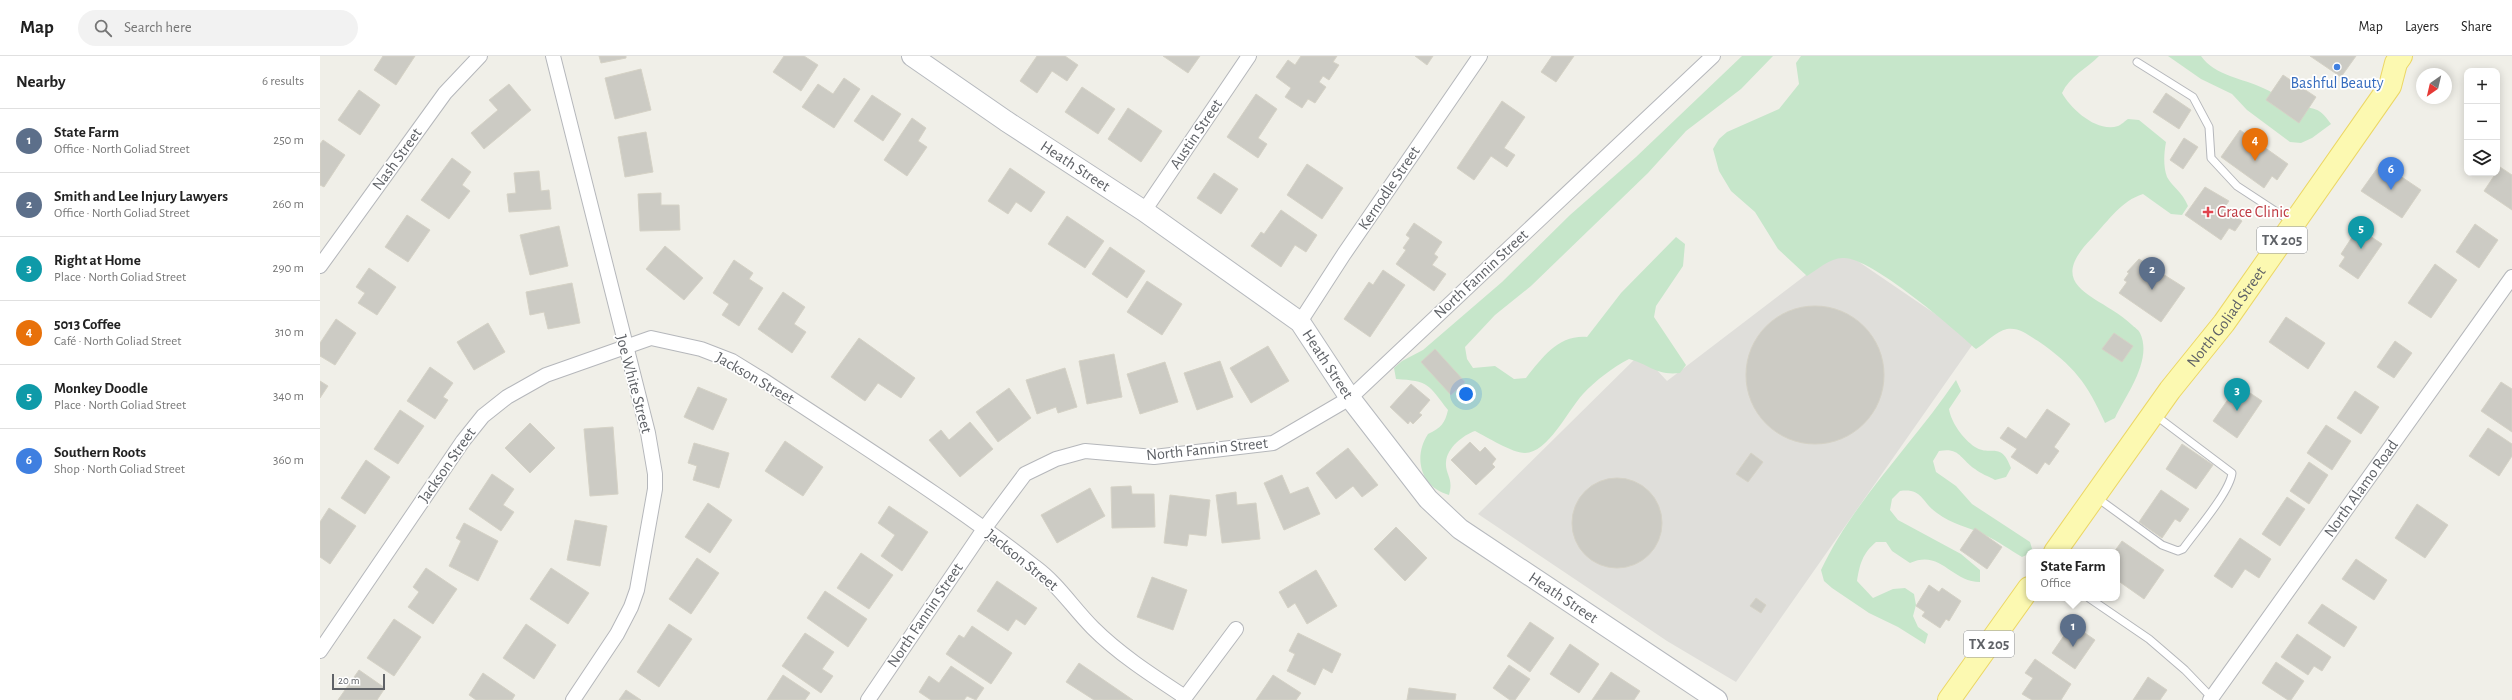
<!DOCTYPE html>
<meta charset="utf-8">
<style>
:root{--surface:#fff;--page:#f2f2f2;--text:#222;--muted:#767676;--line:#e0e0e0;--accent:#0f766e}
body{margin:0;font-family:"Alegreya Sans",sans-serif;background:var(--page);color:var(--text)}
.controls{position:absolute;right:12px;top:12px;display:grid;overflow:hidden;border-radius:8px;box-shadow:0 2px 10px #0003}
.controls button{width:36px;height:36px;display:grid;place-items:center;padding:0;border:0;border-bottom:1px solid var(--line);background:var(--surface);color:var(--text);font:20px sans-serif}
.compass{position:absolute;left:2096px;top:12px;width:36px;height:36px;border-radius:50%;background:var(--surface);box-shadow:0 2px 10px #0003;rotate:214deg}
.scale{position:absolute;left:12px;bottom:10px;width:53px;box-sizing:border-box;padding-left:4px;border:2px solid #5f6267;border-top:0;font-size:11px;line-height:14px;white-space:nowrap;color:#5f6267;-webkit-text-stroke:3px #fff;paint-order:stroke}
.you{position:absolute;left:1146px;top:338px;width:14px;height:14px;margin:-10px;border:3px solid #fff;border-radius:50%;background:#1a73e8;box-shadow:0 0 0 6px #1a73e833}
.badge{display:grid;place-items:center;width:26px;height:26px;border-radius:50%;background:var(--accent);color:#fff;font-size:13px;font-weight:700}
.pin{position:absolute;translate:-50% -33px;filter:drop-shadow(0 1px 2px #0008)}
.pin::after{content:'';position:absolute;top:21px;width:14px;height:12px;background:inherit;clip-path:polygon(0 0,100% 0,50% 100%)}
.popup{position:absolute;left:1706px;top:493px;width:94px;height:52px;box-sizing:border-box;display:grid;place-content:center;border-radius:8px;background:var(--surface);filter:drop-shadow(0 1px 3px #0005);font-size:13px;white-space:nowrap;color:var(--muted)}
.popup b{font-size:15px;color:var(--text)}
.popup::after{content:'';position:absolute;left:50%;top:100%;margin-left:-8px;border:8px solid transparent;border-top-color:var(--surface)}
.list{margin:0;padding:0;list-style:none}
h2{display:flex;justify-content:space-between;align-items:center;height:52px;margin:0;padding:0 16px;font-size:17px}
h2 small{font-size:13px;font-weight:400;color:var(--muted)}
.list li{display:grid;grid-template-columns:26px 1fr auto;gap:12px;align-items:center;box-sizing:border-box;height:64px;padding:0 16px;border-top:1px solid var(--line)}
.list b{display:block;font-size:15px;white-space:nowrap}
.list p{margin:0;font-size:13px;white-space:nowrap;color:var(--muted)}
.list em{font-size:13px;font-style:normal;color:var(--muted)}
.icon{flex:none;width:22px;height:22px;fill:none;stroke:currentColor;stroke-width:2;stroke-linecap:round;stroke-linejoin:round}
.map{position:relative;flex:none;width:2192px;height:644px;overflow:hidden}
header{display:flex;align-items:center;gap:24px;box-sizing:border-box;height:56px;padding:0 20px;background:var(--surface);border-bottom:1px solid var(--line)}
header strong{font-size:19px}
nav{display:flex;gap:22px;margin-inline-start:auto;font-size:14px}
.search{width:280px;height:36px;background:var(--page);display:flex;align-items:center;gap:10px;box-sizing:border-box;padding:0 14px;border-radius:22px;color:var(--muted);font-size:15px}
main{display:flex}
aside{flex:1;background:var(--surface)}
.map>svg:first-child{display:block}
.industrial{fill:#dfdeda}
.green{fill:#c6e6ca}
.building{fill:#cccbc4;stroke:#d5d2c6}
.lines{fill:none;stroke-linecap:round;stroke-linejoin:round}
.lane-casing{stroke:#b5b7bb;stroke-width:9}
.street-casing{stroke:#b5b7bb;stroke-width:16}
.secondary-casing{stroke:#b6b9be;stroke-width:22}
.primary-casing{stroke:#ecd765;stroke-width:24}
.lane{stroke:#fff;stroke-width:7}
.street{stroke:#fff;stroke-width:14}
.secondary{stroke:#fff;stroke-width:20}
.primary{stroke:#fcf9b1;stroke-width:22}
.shop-dot{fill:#3f7fe0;stroke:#fff;stroke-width:1.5}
.health-dot{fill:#e0444e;stroke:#fff;stroke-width:1.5}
.labels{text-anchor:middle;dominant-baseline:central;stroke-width:3.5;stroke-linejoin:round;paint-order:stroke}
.shield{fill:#fff;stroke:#8f9195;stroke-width:1}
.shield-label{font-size:15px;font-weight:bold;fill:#5f6267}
.shop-label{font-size:16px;fill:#366cbe;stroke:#fff}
.street-label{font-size:16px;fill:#5f6267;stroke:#fff}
.health-label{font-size:16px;fill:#be3a42;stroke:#fff;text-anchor:start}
</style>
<header>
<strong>Map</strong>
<div class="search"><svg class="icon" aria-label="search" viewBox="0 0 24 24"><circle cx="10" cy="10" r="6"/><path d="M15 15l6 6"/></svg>Search here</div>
<nav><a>Map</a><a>Layers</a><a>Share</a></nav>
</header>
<main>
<aside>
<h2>Nearby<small>6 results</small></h2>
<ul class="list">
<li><span class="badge" style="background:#5c6f8a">1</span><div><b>State Farm</b><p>Office · North Goliad Street</p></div><em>250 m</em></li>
<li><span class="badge" style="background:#5c6f8a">2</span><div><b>Smith and Lee Injury Lawyers</b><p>Office · North Goliad Street</p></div><em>260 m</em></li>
<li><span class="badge" style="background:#0f9aa8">3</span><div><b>Right at Home</b><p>Place · North Goliad Street</p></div><em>290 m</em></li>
<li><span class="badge" style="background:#e8710a">4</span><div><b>5013 Coffee</b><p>Café · North Goliad Street</p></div><em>310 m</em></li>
<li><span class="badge" style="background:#0f9aa8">5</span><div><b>Monkey Doodle</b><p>Place · North Goliad Street</p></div><em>340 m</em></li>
<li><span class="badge" style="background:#3f7fe0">6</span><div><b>Southern Roots</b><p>Shop · North Goliad Street</p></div><em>360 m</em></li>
</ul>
</aside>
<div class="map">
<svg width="2192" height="644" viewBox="0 0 2192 644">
<rect width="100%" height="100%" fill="#f0efe8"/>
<!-- industrial -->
<path class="industrial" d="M1520 193 1655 285 1416 626 1347 585 1158 458 1321 297 1347 325Z"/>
<!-- green -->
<path class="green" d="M1422 0H1453L1421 33 1366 75 1328 117 1211 230 1175 259 1145 291 1147 303 1153 312 1175 310 1194 323 1206 322C1223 301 1238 279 1267 281L1301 237 1356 181 1365 188 1363 210 1336 250 1334 261 1366 309 1360 317C1336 320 1329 308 1309 303 1293 311 1275 325 1263 338 1248 354 1228 397 1205 397 1192 397 1167 381 1155 375 1143 379 1127 392 1126 406 1125 419 1134 422 1129 439 1100 431 1093 401 1108 378 1121 372 1125 367 1128 354 1108 328 1109 325 1076 323L1074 312 1082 305 1103 294 1182 226 1250 159 1316 101Z
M1481 0H1779C1766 13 1750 20 1742 37 1751 53 1777 77 1798 70 1801 69 1805 65 1808 63L1819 64 1846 86C1844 97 1843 110 1847 121 1853 132 1862 135 1868 150L1862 159 1851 158 1823 138C1801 145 1789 164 1773 181 1721 233 1780 238 1812 269 1814 271 1819 274 1820 277 1833 304 1806 339 1795 362L1785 367C1767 327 1754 310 1718 285 1708 279 1699 271 1687 273 1676 275 1666 287 1656 293 1633 272 1552 202 1524 202 1511 201 1498 213 1487 220L1458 193 1435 156 1411 135 1399 115 1393 93 1399 83 1407 76 1459 53 1479 28 1476 7Z
M1848 0H1881C1895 20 1922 22 1943 32 1953 36 1962 44 1972 48 1992 55 1997 47 2011 68L1992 82 1981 87 1970 86 1927 54 1912 38 1881 23Z
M1636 324 1641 335 1629 353C1631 366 1643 383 1655 391 1670 401 1681 384 1691 412L1686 421 1675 424C1668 420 1661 418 1655 413 1640 403 1640 391 1619 395L1613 405 1616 416 1636 430 1652 448 1710 486 1713 496 1702 501C1690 494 1678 485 1665 479 1649 471 1631 468 1617 457 1601 446 1603 432 1580 435L1572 443 1570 454 1578 464 1641 498 1660 514V526C1631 526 1621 493 1590 507L1572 495 1566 486H1556C1542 498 1540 508 1537 525L1553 542 1573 533 1585 532 1594 538 1596 549 1593 560 1598 571 1608 578 1605 588 1578 571 1549 557 1512 532 1504 525 1501 514C1534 444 1593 388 1636 324Z"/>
<!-- building -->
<path class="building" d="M63 0H95L76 29 54 14Z
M279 0H306V2L281 7Z
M464 0H484L498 9 481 35 453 16Z
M717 0H745L758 9 747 25 732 15 717 37 700 25Z
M843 0H880L868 17Z
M981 0H1017L1013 6 1019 9 1009 24 1003 20 999 26 1006 31 995 47 988 43 982 52 965 41 971 32 956 21 968 4 975 9Z
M1095 0H1113L1107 9Z
M1232 0H1254L1236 26 1221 16Z
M1990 0H2036L2021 21Z
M321 13 331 54 295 63 285 22Z
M1963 19 1996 41 1979 67 1946 44Z
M524 22 540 33 514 72 482 51 498 28 513 38Z
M189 28 211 54 164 93 151 77 178 54 169 44Z
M762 31 795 53 778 78 745 56Z
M39 34 60 49 40 79 18 64Z
M1846 37 1871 54 1859 73 1833 56Z
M936 38 957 53 938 82 947 88 938 102 907 81Z
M552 39 581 58 563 85 534 65Z
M1182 45 1205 61 1184 92 1195 99 1187 111 1171 100 1154 124 1137 112Z
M808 52 842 75 821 106 788 83Z
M592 62 606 72 598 85 607 91 587 120 564 104Z
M1920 74 1968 108 1957 124 1952 120 1944 132 1901 101Z
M326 76 333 116 305 121 298 81Z
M1864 82 1878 91 1863 113 1850 104Z
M3 84 25 99 4 131 0 129V88Z
M132 102 151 116 142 129 150 135 129 163 101 144Z
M2061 107 2101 134 2082 162 2041 135Z
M987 108 1023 132 1002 163 967 139Z
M2180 111 2192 119V154L2164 135Z
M690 112 725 136 711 156 696 146 688 158 668 145Z
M219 115 221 135 229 134 231 153 189 156 187 138 196 137 194 117Z
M894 117 918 133 901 158 877 142Z
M1885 131 1909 145 1904 152 1922 165 1915 175 1909 172 1901 184 1865 159Z
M341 137V149H359L360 174 320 175 318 138Z
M961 154 997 179 986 196 975 189 961 211 931 190 941 176 944 178Z
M87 159 110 174 88 206 65 191Z
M747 160 784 185 765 212 728 188Z
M1094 167 1122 186 1114 198 1118 201 1112 209 1126 218 1114 235 1076 208 1086 194 1083 192 1090 182 1086 179Z
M2155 168 2178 184 2159 212 2136 196Z
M239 170 248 210 210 219 200 179Z
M2038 172 2062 188 2038 223 2019 210 2025 201 2021 198Z
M345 190 383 222 364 244 326 213Z
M790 191 825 215 807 242 772 218Z
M1819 203 1865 232 1841 266 1799 237 1807 226 1804 224 1809 217 1807 216Z
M414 204 433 217 429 223 443 232 419 270 402 259 409 248 393 237Z
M2115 208 2137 224 2111 262 2088 247Z
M49 212 76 231 57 259 38 247 45 237 36 231Z
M1063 214 1085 229 1050 281 1024 263 1049 226 1053 229Z
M827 225 862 248 842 279 807 256Z
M252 227 260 267 228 273 224 256 210 259 206 236Z
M463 236 485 251 474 268 486 276 472 297 438 273Z
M1426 319a69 69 0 1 1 138 0a69 69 0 1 1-138 0Z
M1966 261 2005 287 1988 313 1949 286Z
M16 263 36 277 15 309 0 300V287Z
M168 267 185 296 154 314 137 286Z
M1794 277 1813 290 1802 306 1782 293Z
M539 282 595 322 581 342 558 327 545 345 511 321Z
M2075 285 2092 297 2074 322 2057 311Z
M948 290 969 325 931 347 910 312Z
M1115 293 1145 326 1131 339 1101 306Z
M794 298 802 341 767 348 759 305Z
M900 305 913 341 877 354 864 317Z
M845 306 858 346 820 358 807 318Z
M110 311 133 327 123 341 128 344 115 363 87 345Z
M745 312 757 351 738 357 736 351 717 358 706 324Z
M0 325 8 330 0 342Z
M2181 326 2192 333V376L2161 355Z
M1091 328 1110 344 1099 357 1102 359 1093 368 1090 365 1088 368 1070 351Z
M1918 329 1942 345 1917 382 1893 365Z
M378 331 407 343 393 374 364 361Z
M689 332 711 362 678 386 656 356Z
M2035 335 2059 351 2041 378 2017 362Z
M1727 353 1750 368 1734 391 1739 395 1729 409 1725 406 1717 418 1691 401 1697 393 1680 382 1688 371 1706 383Z
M80 354 104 370 78 408 54 393Z
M650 366 673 393 640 421 609 384 621 374 629 384Z
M210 367 235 392 210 417 185 392Z
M2006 369 2031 385 2012 414 1987 397Z
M293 371 298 438 270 440 264 373Z
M2168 372 2192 388V400L2179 420 2149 400Z
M465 385 503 411 483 440 445 415Z
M1150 386 1160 396 1165 391 1176 403 1172 408 1175 411 1156 429 1131 404Z
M374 387 409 397 399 432 373 424 377 410 368 407Z
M1862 388 1893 409 1876 433 1846 413Z
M1028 392 1058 429 1042 441 1033 430 1016 443 996 417Z
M1431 397 1443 406 1428 426 1416 418Z
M46 404 70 421 45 458 21 442Z
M1989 406 2008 419 1989 448 1970 435Z
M172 418 194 433 183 449 194 456 181 475 149 453Z
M962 419 970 438 988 431 1000 458 964 474 944 427Z
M1252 467a45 45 0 1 1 90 0a45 45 0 1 1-90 0Z
M811 430 812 438H834L835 471 792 472 791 431Z
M770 432 785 460 737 487 721 459Z
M1841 434 1869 453 1860 466 1855 463 1842 482 1819 466Z
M916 436 917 449 936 447 940 483 902 487 896 439Z
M850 439 890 444 886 480 869 478 867 490 844 487Z
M1967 441 1985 453 1960 490 1942 478Z
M388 447 412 464 390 497 365 481Z
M2097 448 2128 469 2105 502 2075 482Z
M569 450 608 476 582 515 561 500 575 479 558 467Z
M9 452 36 470 10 508 0 501V466Z
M255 464 287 470 280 510 247 504Z
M144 467 178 485 158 525 129 510 141 485 136 482Z
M1076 471 1107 502 1085 525 1054 493Z
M1655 472 1682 491 1667 513 1640 494Z
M1920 482 1951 503 1939 522 1925 513 1912 532 1894 520Z
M1802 485 1844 514 1824 543 1797 524V496H1794Z
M541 497 573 519 549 553 517 532Z
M377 502 399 517 371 558 349 543Z
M2036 503 2067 524 2054 544 2022 523Z
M106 512 137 533 113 568 88 551 99 536 93 531Z
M231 512 269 537 248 568 210 543Z
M996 514 1017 550 987 568 975 547 968 552 959 536Z
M832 521 867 534 853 574 817 561Z
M677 525 717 552 705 569 696 563 688 575 657 555Z
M1609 529 1619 536 1622 532 1641 545 1629 565 1626 563 1620 572 1602 560 1605 556 1596 550Z
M505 535 547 563 528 591 487 562Z
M1436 542 1446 549 1441 557 1430 550Z
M2002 548 2037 571 2024 591 1988 567Z
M74 563 101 581 74 620 47 602Z
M1210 566 1234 582 1210 616 1187 600Z
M206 568 236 589 214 623 183 602Z
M349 568 372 583 339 631 317 616Z
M1752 568 1775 584 1755 613 1732 597Z
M652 570 692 597 671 628 626 598 639 579 644 582Z
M485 577 514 596 502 613 513 620 501 637 462 610Z
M978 577 1021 598 1012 617 1003 612 995 629 967 615 975 598 969 595Z
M1977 578 2011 601 2002 615 1994 610 1988 619 1961 601Z
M1250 588 1279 608 1259 637 1230 618Z
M1715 603 1751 628 1741 644H1712L1702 638 1713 622 1705 617Z
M1956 606 1984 625 1971 644H1968L1942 627Z
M759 607 813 644H774L746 626Z
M1189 609 1210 623 1195 644H1190L1173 632Z
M631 610 664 632 656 644 647 640 644 644H611L599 636 609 620 619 627Z
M39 614 65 632 57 644H18Z
M1291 616 1320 635 1314 644H1272Z
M163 617 195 639 192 644H156L149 639Z
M463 619 490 637 485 644H447Z
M953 619 981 637 976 644H936Z
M1828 621 1847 634 1840 644H1813Z
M1089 632 1136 638 1135 644H1087Z
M306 634 321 644H299Z"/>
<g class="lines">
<!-- lane casing -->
<g class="lane-casing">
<path id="lane" d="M1817 6 1873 41 1889 71 1891 102 1917 130 1972 166
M1776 441 1842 489 1858 495 1863 493C1875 476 1910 436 1912 417L1835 359
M1769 542 1829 583 1865 614 1892 642"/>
</g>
<!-- street casing -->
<g class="street-casing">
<g id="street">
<path d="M233 0 328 377 335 418V433L317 534 311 551 297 578 253 644"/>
<path d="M824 155 929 0"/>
<path d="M0 210 125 37 160 0"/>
<path d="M980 266 1024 198 1160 0"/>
<path d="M0 595 143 385 163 360 187 341 226 319 331 282 381 293 412 305 443 324C533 384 630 444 715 511 738 528 753 552 773 572 800 599 833 620 865 641"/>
<path d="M548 644 664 473 705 418 736 403 765 395 834 401 953 387 1030 342 1393 0"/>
<path d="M863 644 916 573"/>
<path id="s1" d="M1890 644 2192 221"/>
</g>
</g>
<!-- secondary casing -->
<g class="secondary-casing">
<g id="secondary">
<path id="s2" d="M592 0 686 65 824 155 980 266 1030 342 1108 443 1140 473 1397 644"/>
</g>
</g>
<!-- primary casing -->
<g class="primary-casing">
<g id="primary">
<path id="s3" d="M1735 496 1850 334 1904 267 2070 30 2076 7 2081 0"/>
<path d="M1629 644 1709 532"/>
</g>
</g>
<!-- lane -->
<use href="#lane" class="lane"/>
<!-- street -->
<use href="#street" class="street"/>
<!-- secondary -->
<use href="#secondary" class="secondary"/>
<!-- primary -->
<use href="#primary" class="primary"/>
</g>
<!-- markers -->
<circle class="shop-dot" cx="2017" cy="11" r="4"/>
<path class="health-dot" d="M1886 150h4v4h4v4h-4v4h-4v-4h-4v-4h4z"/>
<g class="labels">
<!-- shield labels -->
<g class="shield">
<rect x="1937" y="171" width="50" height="26" rx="3"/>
<rect x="1644" y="575" width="50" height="26" rx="3"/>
</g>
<g class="shield-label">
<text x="1962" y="184">TX 205</text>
<text x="1669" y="588">TX 205</text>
</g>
<!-- shop labels -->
<g class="shop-label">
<text x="2017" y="27">Bashful Beauty</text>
</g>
<!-- street labels -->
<g class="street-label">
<text transform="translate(876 78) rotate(-56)">Austin Street</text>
<text transform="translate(77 103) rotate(-54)">Nash Street</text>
<text stroke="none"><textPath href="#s2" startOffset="197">Heath Street</textPath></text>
<text transform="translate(1069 132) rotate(-56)">Kernodle Street</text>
<text transform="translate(1161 218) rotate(-43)">North Fannin Street</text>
<text stroke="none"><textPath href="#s3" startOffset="291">North Goliad Street</textPath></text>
<text stroke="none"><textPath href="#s2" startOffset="521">Heath Street</textPath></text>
<text transform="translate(435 322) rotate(30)">Jackson Street</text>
<text transform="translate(314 328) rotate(75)">Joe White Street</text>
<text transform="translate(887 393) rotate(-6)">North Fannin Street</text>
<text transform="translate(127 409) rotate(-55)">Jackson Street</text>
<text stroke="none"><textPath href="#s1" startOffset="260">North Alamo Road</textPath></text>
<text transform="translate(702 504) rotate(39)">Jackson Street</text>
<text stroke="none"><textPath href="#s2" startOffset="857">Heath Street</textPath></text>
<text transform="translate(605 559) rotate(-56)">North Fannin Street</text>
</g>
<!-- health labels -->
<g class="health-label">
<text x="1897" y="156">Grace Clinic</text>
</g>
</g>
</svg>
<div class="controls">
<button>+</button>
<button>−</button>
<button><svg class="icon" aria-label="layers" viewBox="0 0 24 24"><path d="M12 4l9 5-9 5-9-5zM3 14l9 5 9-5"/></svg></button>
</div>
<svg class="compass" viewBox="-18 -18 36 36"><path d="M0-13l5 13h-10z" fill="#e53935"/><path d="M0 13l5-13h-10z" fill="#767676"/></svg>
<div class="scale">20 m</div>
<div class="you"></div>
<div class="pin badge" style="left:1753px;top:591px;background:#5c6f8a">1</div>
<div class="popup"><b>State Farm</b>Office</div>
<div class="pin badge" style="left:1832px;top:234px;background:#5c6f8a">2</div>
<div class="pin badge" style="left:1917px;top:355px;background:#0f9aa8">3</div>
<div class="pin badge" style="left:1935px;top:105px;background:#e8710a">4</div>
<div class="pin badge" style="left:2041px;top:193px;background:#0f9aa8">5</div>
<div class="pin badge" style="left:2071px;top:134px;background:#3f7fe0">6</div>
</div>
</main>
